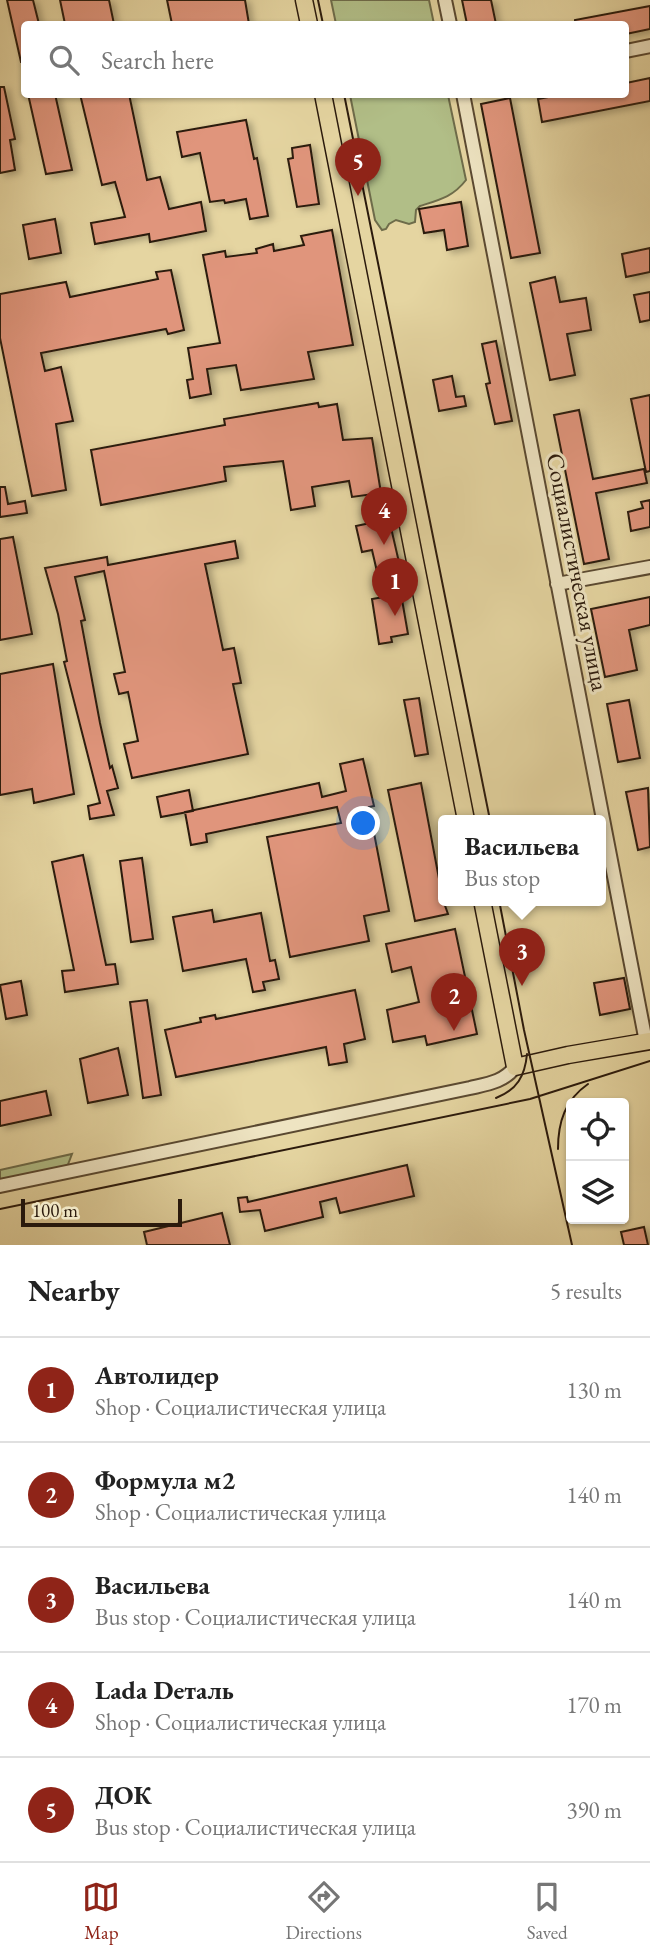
<!DOCTYPE html>
<meta charset="utf-8">
<style>
:root{--surface:#fff;--page:#f2f2f2;--text:#222;--muted:#767676;--line:#e0e0e0;--accent:#8f2418}
body{margin:0;font-family:"EB Garamond",serif;background:var(--page);color:var(--text)}
.controls{position:absolute;right:21px;bottom:21px;display:grid;overflow:hidden;border-radius:7px;box-shadow:0 2px 5px #0004}
.controls button{width:63px;height:63px;display:grid;place-items:center;padding:0;border:0;border-bottom:2px solid var(--line);background:var(--surface);color:var(--text);font:35px sans-serif}
.scale{position:absolute;left:21px;bottom:18px;width:161px;box-sizing:border-box;padding-left:7px;border:4px solid #2b1a0c;border-top:0;font-size:19px;line-height:24px;white-space:nowrap;color:#2b1a0c;-webkit-text-stroke:5px #eee4c2;paint-order:stroke}
.you{position:absolute;left:364px;top:824px;width:24px;height:24px;margin:-18px;border:5px solid #fff;border-radius:50%;background:#1a73e8;box-shadow:0 0 0 10px #1a73e833}
.badge{display:grid;place-items:center;width:46px;height:46px;border-radius:50%;background:var(--accent);color:#fff;font-size:23px;font-weight:700}
.pin{position:absolute;translate:-50% -58px;filter:drop-shadow(0 2px 4px #0008)}
.pin::after{content:'';position:absolute;top:37px;width:24px;height:21px;background:inherit;clip-path:polygon(0 0,100% 0,50% 100%)}
.popup{position:absolute;left:438px;top:815px;width:168px;height:91px;box-sizing:border-box;display:grid;place-content:center;border-radius:7px;background:var(--surface);filter:drop-shadow(0 2px 5px #0005);font-size:23px;white-space:nowrap;color:var(--muted)}
.popup b{font-size:26px;color:var(--text)}
.popup::after{content:'';position:absolute;left:50%;top:100%;margin-left:-14px;border:14px solid transparent;border-top-color:var(--surface)}
.list{margin:0;padding:0;list-style:none}
h2{display:flex;justify-content:space-between;align-items:center;height:91px;margin:0;padding:0 28px;font-size:30px}
h2 small{font-size:23px;font-weight:400;color:var(--muted)}
.list li{display:grid;grid-template-columns:46px 1fr auto;gap:21px;align-items:center;box-sizing:border-box;height:105px;padding:0 28px;border-top:2px solid var(--line)}
.list b{display:block;font-size:26px;white-space:nowrap}
.list p{margin:0;font-size:23px;white-space:nowrap;color:var(--muted)}
.list em{font-size:23px;font-style:normal;color:var(--muted)}
.icon{flex:none;width:38px;height:38px;fill:none;stroke:currentColor;stroke-width:2;stroke-linecap:round;stroke-linejoin:round}
.map{position:relative;flex:none;width:650px;height:1245px;overflow:hidden}
.search{position:absolute;background:var(--surface);box-shadow:0 2px 5px #0004;left:21px;right:21px;top:21px;height:77px;display:flex;align-items:center;gap:18px;box-sizing:border-box;padding:0 24px;border-radius:7px;color:var(--muted);font-size:26px}
.sheet{height:616px;background:var(--surface)}
nav{display:flex;justify-content:space-around;align-items:center;box-sizing:border-box;height:98px;border-top:2px solid var(--line);background:var(--surface);font-size:19px;color:var(--muted)}
nav a{display:grid;justify-items:center;gap:4px}
nav .on{color:var(--accent)}
.map>svg:first-child{display:block}
.green{fill:#b1be87;stroke:#6e6c4a;stroke-width:2}
.building{fill:#e0957b;stroke:#2b1a0c;stroke-width:2;filter:url(#shadow)}
.lines{fill:none;stroke-linecap:round;stroke-linejoin:round}
.minor-casing{stroke:#5a4931;stroke-width:16}
.major-casing{stroke:#2b1a0c;stroke-width:19}
.minor{stroke:#eee4c2;stroke-width:12}
.major{stroke:#e5d5a1;stroke-width:16}
.tram{stroke:#2b1a0c;stroke-width:2}
.labels{text-anchor:middle;dominant-baseline:central;stroke-width:6;stroke-linejoin:round;paint-order:stroke}
.street-label{font-size:24px;fill:#2b1a0c;stroke:#eee4c2}
</style>
<div class="map">
<svg width="650" height="1245" viewBox="0 0 650 1245">
<defs>
<filter id="shadow"><feDropShadow dx="4.5" dy="2.5" stdDeviation="3.5" flood-color="#0004"/></filter>
</defs>
<rect width="100%" height="100%" fill="#e5d5a1"/>
<filter id="stains"><feTurbulence type="fractalNoise" baseFrequency=".00286" numOctaves="4"/><feColorMatrix values="0 0 0 0 .2 0 0 0 0 .09 0 0 0 0 .02 0 0 0 .5 -.17"/></filter>
<radialGradient id="worn" r=".72"><stop offset=".6" stop-color="#630" stop-opacity="0"/><stop offset="1" stop-color="#630" stop-opacity=".3"/></radialGradient>
<!-- green -->
<path class="green" d="M331 0H429L434 24H336Z
M350 95H448L466 180C453 197 439 200 420 206L416 210 415 222 409 224 396 220 389 224 386 229 382 230 375 220Z
M72 1154 67 1167 0 1184V1170Z"/>
<!-- building -->
<path class="building" d="M7 0H33L39 24H24V62H21Z
M60 0H109L114 24H65Z
M167 0H245L249 24H172Z
M462 0H491L496 24H467Z
M650 6V29L626 34V24H575V20Z
M650 78V101L542 122 538 99 564 94H626V83Z
M0 87H4L15 139 10 140 15 170 0 173Z
M28 94H55L72 170 46 174Z
M80 94H129L147 180 160 177 169 209 201 202 206 231 150 242 149 234 95 244 91 223 125 217 115 182 102 185Z
M510 98 540 253 511 258 481 104Z
M246 120 254 159 257 158 268 216 250 219 246 199 225 203 224 200 210 202 200 153 182 157 177 132Z
M310 145 319 204 297 207 288 159 293 158 292 148Z
M461 202 468 246 447 250 444 230 424 233 419 209Z
M55 219 61 253 29 259 23 225Z
M332 230 353 345 308 352 314 379 241 390 236 365 207 369 211 394 190 398 187 380 193 379 188 348 220 343 203 255 225 251 226 257 257 253 256 249 273 244 274 251 304 245 301 236Z
M650 248V272L626 277 622 254Z
M171 270 184 330 168 334 166 329 41 353 45 371 61 367 73 421 56 424 66 490 32 496 0 338V294L66 282 70 297 158 279 156 272Z
M555 277 560 302 586 298 591 330 567 334 575 375 550 380 530 283Z
M650 292V320L640 322 634 295Z
M496 341 512 421 495 424 486 384 490 383 482 344Z
M452 376 456 397 464 396 466 406 439 411 433 380Z
M650 395V471L646 472 631 399Z
M318 403 319 407 337 404 343 440 372 438 381 493 352 497 349 481 312 487 315 506 291 510 283 461 224 467 226 481 101 505 91 450 225 425 224 419Z
M579 410 593 479 644 469 647 483 596 493 609 559 584 564 554 415Z
M0 487H5L8 504 25 501 27 513 0 517Z
M650 500V527L631 531 628 512 643 508 641 502Z
M389 519 401 571 378 576 372 550 362 552 356 526Z
M13 537 32 634 0 640V539Z
M235 541 238 558 205 564 223 650 234 648 241 683 233 684 248 754 132 778 124 744 138 741 128 692 119 694 114 674 125 672 104 571 75 577 85 620 81 621 100 723 110 768 112 766 118 788 107 791 114 815 90 819 88 806 100 803 64 662 67 661 58 614 45 568 107 557 108 565Z
M401 594 408 634 391 637 392 642 379 644 372 599Z
M650 597V625L629 630 637 670 605 677 591 609Z
M53 664 74 794 34 803 32 789 0 795V674Z
M419 698 428 754 415 756 404 700Z
M629 700 640 758 618 762 607 704Z
M363 759 374 806 369 807 389 911 364 916 369 941 290 957 267 837 341 823 337 807 206 834 207 842 191 845 185 812 319 783 322 797 346 791 340 764Z
M421 783 443 900 448 914 415 921 388 790Z
M648 788 650 847 638 850 626 792Z
M189 790 193 811 161 817 157 797Z
M83 855 106 965 115 964 118 984 65 992 62 971 74 970 52 862Z
M142 858 153 939 131 942 120 861Z
M212 910 214 922 261 913 270 961 275 960 279 979 263 982 265 990 253 992 246 959 183 971 173 917Z
M455 929 477 1034 427 1045 425 1036 393 1042 387 1010 419 1002 411 967 392 972 386 944Z
M624 978 630 1009 600 1015 594 983Z
M21 981 27 1015 6 1019 0 985Z
M355 990 365 1039 344 1044 347 1062 329 1065 326 1047 176 1077 165 1030 201 1022 200 1018 215 1015 216 1019Z
M147 1000 161 1095 143 1098 130 1002Z
M118 1048 128 1095 88 1103 80 1059Z
M46 1091 51 1115 0 1126V1101Z
M407 1165 414 1196 340 1213 336 1198 320 1202 323 1217 265 1231 260 1210 240 1212 238 1198 247 1197 248 1202Z
M222 1213 230 1245H147L144 1232Z
M644 1227 648 1245H624L621 1232Z"/>
<g class="lines">
<!-- minor casing -->
<g class="minor-casing">
<path id="minor" d="M445 0 450 24
M626 51 650 46
M463 94 646 1042
M557 584 650 567
M0 1186 470 1088C487 1084 504 1082 515 1067"/>
</g>
<!-- major casing -->
<g class="major-casing">
<path id="major" d="M304 0 309 24
M323 94 466 820
M482 900 515 1067 568 1055 650 1041"/>
</g>
<!-- minor -->
<use href="#minor" class="minor"/>
<!-- major -->
<use href="#major" class="major"/>
<!-- tram -->
<path class="tram" d="M318 0 323 24
M344 94 490 820
M499 900 524 1030 572 1245
M496 1098C517 1090 525 1076 527 1054
M558 1149C558 1122 565 1100 588 1084
M0 1209 530 1099 650 1061"/>
</g>
<g class="labels">
<!-- street labels -->
<g class="street-label">
<text transform="translate(578 572) rotate(79)">Социалистическая улица</text>
</g>
</g>
<rect width="100%" height="100%" filter="url(#stains)"/>
<rect width="100%" height="100%" fill="url(#worn)"/>
</svg>
<div class="controls">
<button><svg class="icon" aria-label="locate" viewBox="0 0 24 24"><circle cx="12" cy="12" r="6"/><path d="M12 2v4M12 18v4M2 12h4M18 12h4"/></svg></button>
<button><svg class="icon" aria-label="layers" viewBox="0 0 24 24"><path d="M12 4l9 5-9 5-9-5zM3 14l9 5 9-5"/></svg></button>
</div>
<div class="scale">100 m</div>
<div class="you"></div>
<div class="pin badge" style="left:395px;top:616px">1</div>
<div class="pin badge" style="left:454px;top:1031px">2</div>
<div class="pin badge" style="left:522px;top:986px">3</div>
<div class="popup"><b>Васильева</b>Bus stop</div>
<div class="pin badge" style="left:384px;top:545px">4</div>
<div class="pin badge" style="left:358px;top:196px">5</div>
<div class="search"><svg class="icon" aria-label="search" viewBox="0 0 24 24"><circle cx="10" cy="10" r="6"/><path d="M15 15l6 6"/></svg>Search here</div>
</div>
<section class="sheet">
<h2>Nearby<small>5 results</small></h2>
<ul class="list">
<li><span class="badge">1</span><div><b>Автолидер</b><p>Shop · Социалистическая улица</p></div><em>130 m</em></li>
<li><span class="badge">2</span><div><b>Формула м2</b><p>Shop · Социалистическая улица</p></div><em>140 m</em></li>
<li><span class="badge">3</span><div><b>Васильева</b><p>Bus stop · Социалистическая улица</p></div><em>140 m</em></li>
<li><span class="badge">4</span><div><b>Lada Dеталь</b><p>Shop · Социалистическая улица</p></div><em>170 m</em></li>
<li><span class="badge">5</span><div><b>ДОК</b><p>Bus stop · Социалистическая улица</p></div><em>390 m</em></li>
</ul>
</section>
<nav>
<a class="on"><svg class="icon" aria-label="map" viewBox="0 0 24 24"><path d="M3 6l6-2 6 2 6-2v14l-6 2-6-2-6 2zM9 4v14M15 6v14"/></svg>Map</a>
<a><svg class="icon" aria-label="directions" viewBox="0 0 24 24"><path d="M12 3l9 9-9 9-9-9zM9 14v-3h6M13 9l2 2-2 2"/></svg>Directions</a>
<a><svg class="icon" aria-label="saved" viewBox="0 0 24 24"><path d="M7 4h10v16l-5-4-5 4z"/></svg>Saved</a>
</nav>
